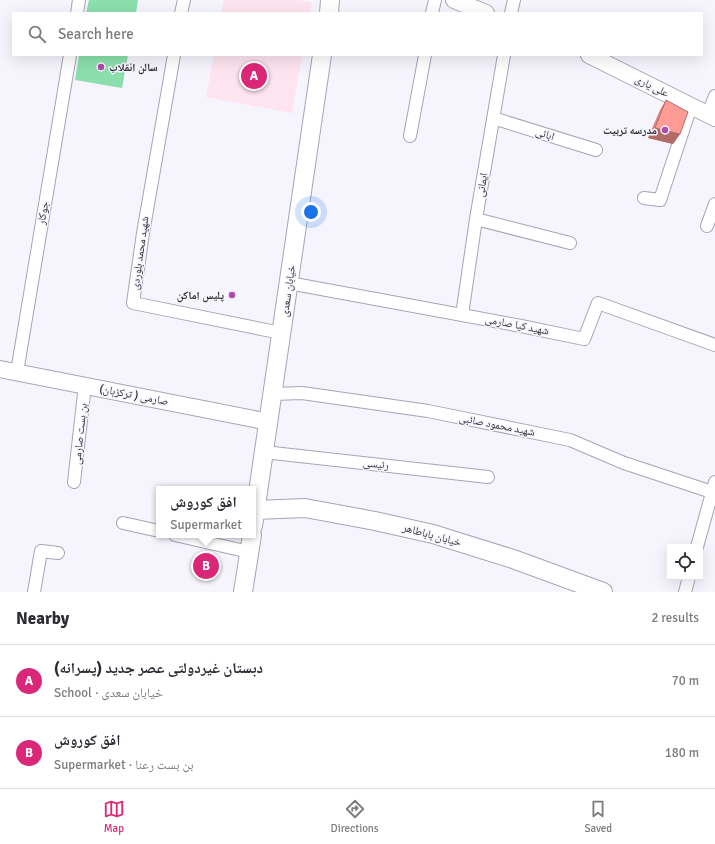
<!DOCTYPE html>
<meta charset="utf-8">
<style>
:root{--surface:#fff;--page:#f2f2f3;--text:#2b2b33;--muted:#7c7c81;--line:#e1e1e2;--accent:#db2777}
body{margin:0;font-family:Signika,"Noto Naskh Arabic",sans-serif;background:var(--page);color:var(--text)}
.controls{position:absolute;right:12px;bottom:12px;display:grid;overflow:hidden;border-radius:0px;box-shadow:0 4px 16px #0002}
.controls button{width:36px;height:36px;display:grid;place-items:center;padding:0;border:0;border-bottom:1px solid var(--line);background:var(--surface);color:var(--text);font:20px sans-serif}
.you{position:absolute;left:311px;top:212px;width:14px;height:14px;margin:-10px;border:3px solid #fff;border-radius:50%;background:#1a73e8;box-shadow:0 0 0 6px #1a73e833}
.badge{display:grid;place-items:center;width:26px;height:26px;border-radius:50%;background:var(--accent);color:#fff;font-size:13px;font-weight:700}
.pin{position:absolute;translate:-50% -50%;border:2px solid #fff;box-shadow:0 1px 4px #0006}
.popup{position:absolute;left:156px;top:486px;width:100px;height:52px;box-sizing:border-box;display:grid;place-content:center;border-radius:0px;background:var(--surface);filter:drop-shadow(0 1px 3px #0005);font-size:13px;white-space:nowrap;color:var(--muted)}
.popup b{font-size:15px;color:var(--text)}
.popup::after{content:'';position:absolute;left:50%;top:100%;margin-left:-8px;border:8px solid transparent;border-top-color:var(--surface)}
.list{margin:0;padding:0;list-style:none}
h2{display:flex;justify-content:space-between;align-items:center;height:52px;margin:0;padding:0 16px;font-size:17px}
h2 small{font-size:13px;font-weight:400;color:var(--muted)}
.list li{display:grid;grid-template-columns:26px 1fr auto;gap:12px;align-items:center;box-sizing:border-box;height:72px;padding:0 16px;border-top:1px solid var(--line)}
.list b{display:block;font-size:15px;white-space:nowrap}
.list p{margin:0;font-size:13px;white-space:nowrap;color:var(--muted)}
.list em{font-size:13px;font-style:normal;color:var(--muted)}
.icon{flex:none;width:22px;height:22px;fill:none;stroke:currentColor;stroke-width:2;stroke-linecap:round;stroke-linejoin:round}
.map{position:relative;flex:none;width:715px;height:592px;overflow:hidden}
.search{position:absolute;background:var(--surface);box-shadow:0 4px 16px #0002;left:12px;right:12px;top:12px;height:44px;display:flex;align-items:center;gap:10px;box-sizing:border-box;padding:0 14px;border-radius:0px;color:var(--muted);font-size:15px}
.sheet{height:196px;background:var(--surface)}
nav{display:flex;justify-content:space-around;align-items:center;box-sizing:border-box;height:56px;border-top:1px solid var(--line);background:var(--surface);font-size:11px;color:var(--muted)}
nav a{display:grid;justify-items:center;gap:2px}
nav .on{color:var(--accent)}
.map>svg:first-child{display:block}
.education{fill:#fde4ef}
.green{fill:#8adfac}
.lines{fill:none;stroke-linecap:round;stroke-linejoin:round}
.minor-casing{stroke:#a6a4b8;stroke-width:14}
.tertiary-casing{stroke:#a6a4b8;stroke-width:18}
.secondary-casing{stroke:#a6a4b8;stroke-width:20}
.minor{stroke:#fff;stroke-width:12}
.tertiary{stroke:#fff;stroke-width:16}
.secondary{stroke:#fff;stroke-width:18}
.wall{fill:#da857f}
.shaded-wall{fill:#b26c68}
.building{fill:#fe9b94;stroke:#b26c68}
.poi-dot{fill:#b04aae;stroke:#f6f5fd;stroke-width:1.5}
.labels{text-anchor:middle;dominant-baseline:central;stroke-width:3;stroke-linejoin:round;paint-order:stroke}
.poi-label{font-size:11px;font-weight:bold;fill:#302f37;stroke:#f6f5fd;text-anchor:end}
.street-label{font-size:11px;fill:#302f37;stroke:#f6f5fd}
</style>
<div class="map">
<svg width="715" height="592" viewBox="0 0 715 592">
<rect width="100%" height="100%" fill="#f6f5fd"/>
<!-- education -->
<path class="education" d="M224 0H299L312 2 310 13H221Z
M214 55H302L292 113 206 97Z"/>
<!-- green -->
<path class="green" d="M89 0H138L136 13H86Z
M79 55H128L122 88 75 80Z"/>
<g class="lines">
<!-- minor casing -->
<g class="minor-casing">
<path id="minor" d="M77 13 79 0
M181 13 184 0
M432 13 435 0
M511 13 514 0
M174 55 143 233 133 303 281 333
M708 114 715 96
M493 118 596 150
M410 136 425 55
M644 198 660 200 691 106
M476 219 570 243
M707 226 715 204
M289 283 521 326 584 339 598 303 715 345
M462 315 476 219 504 55
M17 372 70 55
M273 394 302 393 428 411 570 440 624 463 712 492
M264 452 488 477
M74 482 85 385
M123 523 159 531
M175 535 249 552
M697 547 715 482
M34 592 41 551 58 553
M685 592 689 577"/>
</g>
<!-- tertiary casing -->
<g class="tertiary-casing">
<path id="tertiary" d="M454 0 486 13
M589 55 715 118
M0 369 269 422"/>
</g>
<!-- secondary casing -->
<g class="secondary-casing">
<path id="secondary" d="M329 13 330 0
M255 510 305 508 375 521 433 534 513 559 603 592
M253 526 322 55
M243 592 252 535"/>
</g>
<!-- minor -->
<use href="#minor" class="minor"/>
<!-- tertiary -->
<use href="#tertiary" class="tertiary"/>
<!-- secondary -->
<use href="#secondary" class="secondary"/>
</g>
<!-- wall -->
<path class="wall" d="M666 100 680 134 673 144 648 138 660 110Z"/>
<!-- shaded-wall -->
<path class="shaded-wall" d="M655 128 680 134 673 144 648 138Z"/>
<!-- building -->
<path class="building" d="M666 100 688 112 680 134 655 128Z"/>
<!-- markers -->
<g class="poi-dot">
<circle cx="101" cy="67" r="4"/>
<circle cx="665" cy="130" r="4"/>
<circle cx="232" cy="295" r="4"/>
</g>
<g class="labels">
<!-- poi labels -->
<g class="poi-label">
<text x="109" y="67" text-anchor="start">سالن انقلاب</text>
<text x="657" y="130">مدرسه تربیت</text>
<text x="224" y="295">پلیس اماکن</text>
</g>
<!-- street labels -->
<g class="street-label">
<text transform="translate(652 86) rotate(26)">علی یاری</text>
<text transform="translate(545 134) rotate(18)">ابائی</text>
<text transform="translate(482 185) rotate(-81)">ایمانی</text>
<text transform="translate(43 213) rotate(-80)">جوکار</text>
<text transform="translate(140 253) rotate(-82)">شهید محمد بلوردی</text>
<text transform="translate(288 291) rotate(-82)">خیابان سعدی</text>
<text transform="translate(517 325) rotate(11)">شهید کیا صارمی</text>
<text transform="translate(134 395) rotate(11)">صارمی ( ترکزبان)</text>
<text transform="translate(497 425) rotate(11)">شهید محمود صائبی</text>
<text transform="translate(80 434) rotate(-84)">بن بست صارمی</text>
<text transform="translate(376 464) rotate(6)">رئیسی</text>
<text transform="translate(432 535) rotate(15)">خیابان باباطاهر</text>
</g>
</g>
</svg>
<div class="controls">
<button><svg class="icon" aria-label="locate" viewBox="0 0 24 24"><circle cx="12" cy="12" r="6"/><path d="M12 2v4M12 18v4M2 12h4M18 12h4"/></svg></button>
</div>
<div class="you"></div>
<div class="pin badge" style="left:254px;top:76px">A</div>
<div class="pin badge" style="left:206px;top:566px">B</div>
<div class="popup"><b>افق کوروش</b>Supermarket</div>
<div class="search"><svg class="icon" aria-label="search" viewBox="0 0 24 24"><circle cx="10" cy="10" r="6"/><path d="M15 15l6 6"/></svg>Search here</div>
</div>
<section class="sheet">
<h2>Nearby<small>2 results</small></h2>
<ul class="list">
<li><span class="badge">A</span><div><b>دبستان غیردولتی عصر جدید (پسرانه)</b><p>School · خیابان سعدی</p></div><em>70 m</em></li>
<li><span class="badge">B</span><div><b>افق کوروش</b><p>Supermarket · بن بست رعنا</p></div><em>180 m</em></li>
</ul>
</section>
<nav>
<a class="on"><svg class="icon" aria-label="map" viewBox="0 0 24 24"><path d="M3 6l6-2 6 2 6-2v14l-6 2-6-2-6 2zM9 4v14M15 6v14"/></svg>Map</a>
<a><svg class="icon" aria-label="directions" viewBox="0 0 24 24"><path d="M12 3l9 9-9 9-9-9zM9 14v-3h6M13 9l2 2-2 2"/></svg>Directions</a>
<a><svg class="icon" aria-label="saved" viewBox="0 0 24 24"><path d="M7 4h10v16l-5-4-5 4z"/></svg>Saved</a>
</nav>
